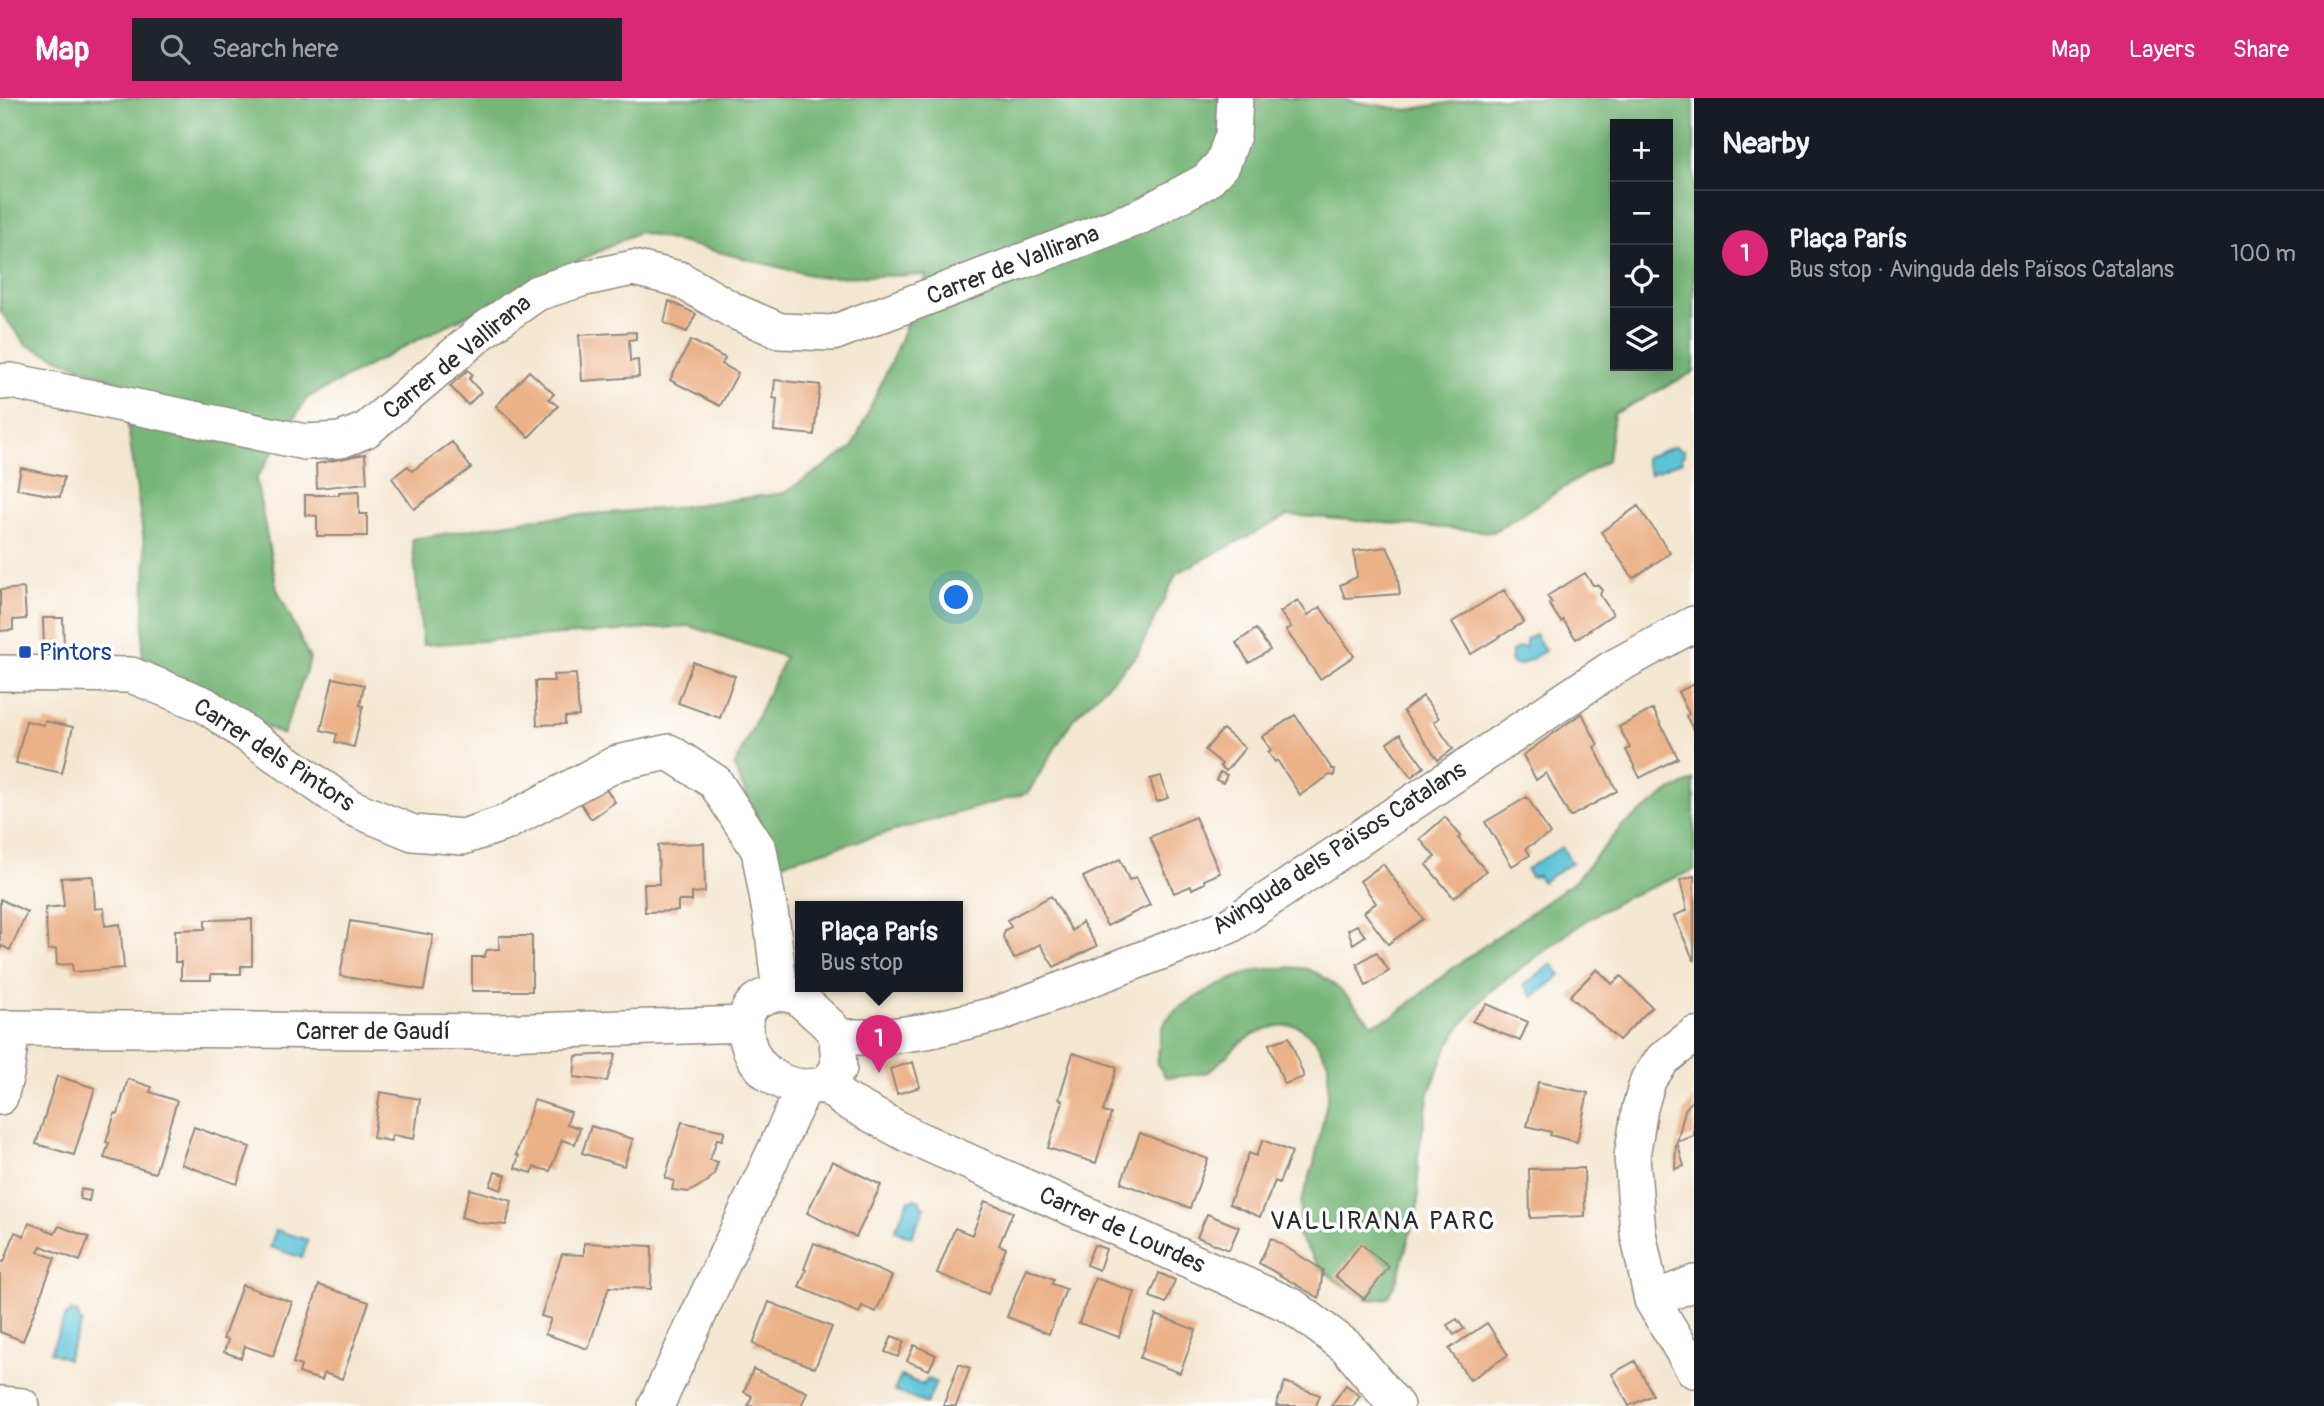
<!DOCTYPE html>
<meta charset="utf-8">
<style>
:root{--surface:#171b24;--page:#20242c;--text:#f1f3f6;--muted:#9ea1a6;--line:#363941;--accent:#db2777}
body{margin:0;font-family:Pangolin,sans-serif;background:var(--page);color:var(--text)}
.controls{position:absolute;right:21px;top:21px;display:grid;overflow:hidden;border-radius:0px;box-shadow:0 4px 18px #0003}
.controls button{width:63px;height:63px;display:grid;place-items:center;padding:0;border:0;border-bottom:2px solid var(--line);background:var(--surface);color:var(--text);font:35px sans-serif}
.you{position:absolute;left:957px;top:500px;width:24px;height:24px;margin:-18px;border:5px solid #fff;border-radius:50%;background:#1a73e8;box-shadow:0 0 0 10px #1a73e833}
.badge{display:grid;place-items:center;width:46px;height:46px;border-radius:50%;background:var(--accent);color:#fff;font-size:23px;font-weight:700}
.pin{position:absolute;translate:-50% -58px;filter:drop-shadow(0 2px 4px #0008)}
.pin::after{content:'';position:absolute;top:37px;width:24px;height:21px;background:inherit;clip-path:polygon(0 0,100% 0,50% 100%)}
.popup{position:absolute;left:795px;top:803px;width:168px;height:91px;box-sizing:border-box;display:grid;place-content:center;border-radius:0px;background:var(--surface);filter:drop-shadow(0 2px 5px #0005);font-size:23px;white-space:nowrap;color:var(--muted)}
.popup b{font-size:26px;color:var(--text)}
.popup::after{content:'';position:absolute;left:50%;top:100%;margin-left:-14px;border:14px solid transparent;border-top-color:var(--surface)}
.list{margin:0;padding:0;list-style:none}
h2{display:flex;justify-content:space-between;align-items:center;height:91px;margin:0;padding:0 28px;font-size:30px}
h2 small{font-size:23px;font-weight:400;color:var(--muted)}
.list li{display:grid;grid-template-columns:46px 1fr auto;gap:21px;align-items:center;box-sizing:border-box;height:126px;padding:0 28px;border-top:2px solid var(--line)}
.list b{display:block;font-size:26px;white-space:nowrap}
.list p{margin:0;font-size:23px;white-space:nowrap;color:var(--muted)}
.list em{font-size:23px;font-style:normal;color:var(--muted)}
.icon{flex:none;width:38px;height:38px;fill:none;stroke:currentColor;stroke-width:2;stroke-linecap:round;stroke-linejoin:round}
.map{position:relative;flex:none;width:1694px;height:1308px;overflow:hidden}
header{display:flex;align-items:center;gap:42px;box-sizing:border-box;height:98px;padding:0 35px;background:var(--accent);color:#fff}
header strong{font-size:33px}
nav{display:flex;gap:38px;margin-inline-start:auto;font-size:24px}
.search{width:490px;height:63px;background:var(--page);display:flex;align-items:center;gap:18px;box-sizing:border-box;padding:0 24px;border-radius:0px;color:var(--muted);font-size:26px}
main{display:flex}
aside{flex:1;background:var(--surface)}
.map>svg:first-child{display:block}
.forest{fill:#77b678;stroke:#517052;stroke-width:2;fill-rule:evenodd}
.water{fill:#5bc3d8;stroke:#437782;stroke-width:2}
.building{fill:#ebb187}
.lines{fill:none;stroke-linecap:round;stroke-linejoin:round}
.minor-casing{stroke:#90897e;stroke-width:38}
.minor{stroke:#fff;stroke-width:35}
.transit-dot{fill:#1a4fb4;stroke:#fff;stroke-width:2.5}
.labels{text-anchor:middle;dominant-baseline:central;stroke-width:7;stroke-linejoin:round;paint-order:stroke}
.street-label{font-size:24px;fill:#2b2b2b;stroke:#fff}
.transit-label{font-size:24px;fill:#164399;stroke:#fff;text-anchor:start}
.neighbourhood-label{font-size:26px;letter-spacing:2px;fill:#2b2b2b;stroke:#fff}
</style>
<header>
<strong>Map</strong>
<div class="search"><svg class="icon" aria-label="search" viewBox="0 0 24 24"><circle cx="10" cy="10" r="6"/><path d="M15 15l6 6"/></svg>Search here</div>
<nav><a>Map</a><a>Layers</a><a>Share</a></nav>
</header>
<main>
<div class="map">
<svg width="1694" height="1308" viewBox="0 0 1694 1308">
<rect width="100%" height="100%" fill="#fff"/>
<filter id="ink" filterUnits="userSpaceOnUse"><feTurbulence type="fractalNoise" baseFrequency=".0143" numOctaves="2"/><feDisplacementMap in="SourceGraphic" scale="14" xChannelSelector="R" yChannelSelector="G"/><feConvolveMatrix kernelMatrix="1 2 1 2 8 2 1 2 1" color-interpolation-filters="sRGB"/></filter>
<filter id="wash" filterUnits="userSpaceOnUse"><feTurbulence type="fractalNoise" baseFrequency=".00686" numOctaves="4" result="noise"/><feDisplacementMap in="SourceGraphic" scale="28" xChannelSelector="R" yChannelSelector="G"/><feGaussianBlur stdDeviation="1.57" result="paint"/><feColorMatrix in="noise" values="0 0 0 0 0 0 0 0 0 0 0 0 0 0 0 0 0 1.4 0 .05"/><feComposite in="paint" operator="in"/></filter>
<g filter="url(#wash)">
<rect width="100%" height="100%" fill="#f4e7d1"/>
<!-- forest -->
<path class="forest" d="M0 0H1334L1406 12 1476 0H1694V274L1614 316 1608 362 1493 434 1289 417 1177 475 1137 557 1073 621 1028 695 778 766 734 669 785 559 690 528 423 547 412 441 540 420 671 410 784 395 852 350 890 266 927 177 818 179 639 134 429 236 307 300 256 381 277 491 310 561 283 637 142 565 146 458 122 286 26 247 0 213ZM1615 26H1668V268H1615Z
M1694 682V772L1625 800 1585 823 1489 894 1459 930 1447 950 1429 995 1418 1058V1108L1397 1182 1387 1200 1369 1202 1336 1183 1318 1167 1298 1137 1301 1105 1314 1066 1328 998V964L1314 940 1296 927 1277 928 1254 936 1240 945 1209 974 1186 978 1166 979 1157 966C1159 953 1159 935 1165 924 1177 904 1236 878 1258 872 1268 870 1297 868 1307 871 1334 880 1353 906 1372 926L1394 918 1450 872 1574 784 1622 728 1672 692Z"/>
<!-- water -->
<path class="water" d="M1676 348 1678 351 1684 352V357L1681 360 1683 363 1650 376 1644 360Z
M1535 536 1545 553 1521 567H1514L1510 562 1512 554 1517 550 1526 549V542Z
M1562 749 1572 765 1542 784 1538 778 1531 779 1526 771Z
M1552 866 1561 877 1533 899 1524 887Z
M914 1101 920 1102 921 1107 925 1109 911 1139 895 1132 909 1102 912 1103Z
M276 1132 308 1142 302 1160 270 1149Z
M71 1213 78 1215 79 1222 82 1224 67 1261 50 1254 66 1217H68Z
M901 1278 923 1287 928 1281 936 1284 927 1306 894 1293Z"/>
<g id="blocks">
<!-- building -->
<path class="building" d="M669 203 696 216 687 234 664 225Z
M636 234V241L629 242 630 263 638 262 639 279 582 283 579 237Z
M691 242 725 260 722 266 738 275 720 308 670 282Z
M468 272 473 277 469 281 481 294 468 307 450 288Z
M529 273 554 296 549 301 558 308 529 339 496 308Z
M775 282 820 287 814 337 774 333 777 301 773 300Z
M452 344 471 370 414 411 392 380 408 368 412 373Z
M365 356 367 385 317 390 316 366Z
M21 370 64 379 60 399 17 391Z
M359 393V416H367V438H317V418L305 417V397H339V394Z
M1638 408 1670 455 1633 480 1601 434Z
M1387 449 1396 468 1400 496 1345 500 1340 487 1357 479 1354 453Z
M1585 475 1593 487H1598L1602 492 1600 497 1613 516 1576 541 1563 522 1561 524 1549 506 1552 505 1547 498Z
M24 490 26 521 13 522V532L0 533V492Z
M1504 492 1524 524 1471 556 1452 524Z
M1298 502 1308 517 1320 509 1354 558 1320 581 1286 532 1291 529 1280 514Z
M43 520H63L64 551H44Z
M1256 531 1270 552 1249 565 1236 545Z
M693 564 735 578 720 620 678 605Z
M576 576 579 618 565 619V626L537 627 535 583H554L553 577Z
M333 580 364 587 360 607 363 608 354 649 335 644 337 636 321 632Z
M1694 586V633L1686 618 1689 616 1678 594Z
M1423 598 1439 620 1434 624 1453 651 1438 662 1403 613Z
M1653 611 1678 660 1640 680 1626 652 1630 650 1619 629Z
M1582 615 1598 647 1594 649 1617 693 1570 719 1546 675 1536 682 1523 657Z
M1295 617 1332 671H1335L1334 678 1330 677 1300 697 1277 662 1275 664 1268 654 1271 652 1262 639Z
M26 623 44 627 45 623 73 629 62 675 16 665Z
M1223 631 1245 650 1226 673 1220 668 1222 666 1205 652Z
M1400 636 1424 669 1411 679 1387 645Z
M1220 674 1227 677 1223 685 1216 682Z
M1161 678 1168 700 1157 704 1150 681Z
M602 685 615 704 591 721 578 701Z
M1527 699 1550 736 1526 750 1530 757 1512 768 1485 724Z
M1195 719 1220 775 1204 782 1205 785 1192 791 1191 788 1174 795 1150 739Z
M1445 719 1461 738 1458 740 1486 773 1454 800 1426 767 1435 759 1420 741Z
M704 745 705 794 692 795V803H678V813L645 814 644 786H659L658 747Z
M1120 761 1129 782 1136 779 1150 807 1107 828 1083 779Z
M1383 766 1423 821 1388 846 1364 814 1376 805 1360 783Z
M93 778 95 811 104 810 105 828 120 826 124 870 73 874 72 866 57 867 56 851 48 852 45 810 64 808 61 780Z
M1694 778V863L1674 818 1687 812 1680 782Z
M1051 798 1072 833 1082 824 1097 848 1054 869 1040 846 1014 861 1003 839 1005 832 1011 829 1007 822Z
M0 801 27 814 10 852 2 848 0 853Z
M252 821V868H241V876H211V882H181V864H175V832L205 831V822Z
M350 823 433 837 424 892 340 878Z
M1357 827 1365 838 1353 846 1348 832Z
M499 838H532V893H472V859H484L487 852 499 851Z
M1376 854 1389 873 1366 888 1357 866Z
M1597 871 1612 886 1621 878 1652 909 1619 942 1570 898Z
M1487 906 1528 924 1520 943 1472 923Z
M1289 939 1304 979 1284 986 1269 946Z
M1073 955 1117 969 1103 1014 1111 1016 1096 1065 1048 1050 1063 1003 1059 1001Z
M616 956 607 983 574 979 576 958Z
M913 964 920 989 897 996 890 971Z
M57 978 95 990 74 1057 36 1046Z
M128 981 152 989 150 994 177 1003 155 1075 104 1060 109 1045 106 1044 115 1015 118 1016Z
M1538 984 1588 995 1577 1044 1550 1037 1551 1034 1527 1028Z
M380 994 420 1001 414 1041 392 1037 391 1043 373 1040Z
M1694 1000V1038L1677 1044 1685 1012Z
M534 1002 571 1014 567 1026 580 1030 575 1046 562 1042 550 1073 534 1069 532 1075 515 1070 519 1058 516 1057Z
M682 1024 725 1033 722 1042 717 1041 710 1062 718 1064 714 1076 708 1083 689 1094 672 1092 674 1083 665 1080Z
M591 1028 633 1041 624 1068 582 1055Z
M194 1029 250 1049 237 1086 181 1066Z
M1140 1035 1208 1061 1190 1110 1121 1085Z
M1263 1042 1292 1054 1279 1085 1275 1083 1260 1119 1229 1106 1249 1055 1256 1058Z
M1677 1044 1684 1068 1675 1071 1676 1045Z
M832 1063 881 1087 856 1139 807 1115Z
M1584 1070 1585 1118 1530 1120 1529 1071Z
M495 1074 506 1077 501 1092 490 1088Z
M81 1091 91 1093 89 1103 80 1101Z
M470 1091 512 1103 506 1127 480 1125 461 1119Z
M985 1103 1013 1114 999 1147 1006 1150 988 1196 937 1175 955 1130 972 1137Z
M1207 1116 1239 1129 1229 1152 1197 1139Z
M29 1125 55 1135 59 1128 89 1139 80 1163 41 1148 38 1154 55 1160 23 1243 0 1234V1163L4 1164 15 1134 24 1138Z
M1271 1140 1323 1172 1319 1200 1259 1165Z
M584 1145 652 1148 651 1191 609 1189 588 1251 545 1236 551 1221 541 1218 562 1156 584 1157Z
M814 1145 892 1178 876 1214 862 1208 859 1215 799 1189 806 1172 804 1171Z
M1361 1146 1389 1169 1364 1201 1335 1178Z
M1094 1147 1106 1151 1099 1172 1086 1167Z
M1026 1170 1054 1181 1052 1186 1066 1191 1049 1236 1007 1219Z
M1159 1175 1175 1182 1166 1205 1150 1199Z
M1095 1180 1135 1194 1119 1239 1079 1225Z
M242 1187 292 1204 273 1258 245 1248 241 1260 224 1254 228 1242 223 1241Z
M319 1187 369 1204 342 1281 324 1275 322 1282 314 1280 299 1275 301 1268 293 1265Z
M769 1204 832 1229 815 1270 753 1246Z
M1156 1217 1196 1232 1180 1275 1140 1260Z
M1457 1221 1464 1231 1454 1237 1447 1227Z
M1487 1225 1508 1257 1470 1282 1449 1251Z
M892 1238 904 1243 898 1259 885 1254Z
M914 1247 936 1257 929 1272 907 1263Z
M1635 1263 1653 1297 1629 1308 1612 1276Z
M959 1266 970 1270 956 1308H943Z
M753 1271 807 1294 801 1308H748L752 1298 744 1294Z
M1285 1284 1320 1297 1316 1308H1276Z
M1346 1287 1360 1298 1353 1308H1331Z"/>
</g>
</g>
<g filter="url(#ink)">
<use href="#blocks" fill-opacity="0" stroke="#90897e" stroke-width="2"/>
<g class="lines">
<!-- minor casing -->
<g class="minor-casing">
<path id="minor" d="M0 284 11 283 305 344 341 342 366 332 484 232 537 195 581 181 633 170 679 181 734 213 780 233 833 235 1139 119 1206 83 1223 65 1233 37 1235 0
M0 575 131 577 205 607 350 709 413 735 463 739 505 725 617 665 669 654 715 684 759 752 772 825 780 895
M780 895 797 898 830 928 837 939 839 970 826 986C787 998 746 971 746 929 745 920 748 910 755 904 762 898 771 897 780 895Z
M0 930 501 934 745 926
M1694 937 1663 961 1648 982 1640 1010 1632 1058 1638 1135 1652 1202 1694 1272
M837 939H882L927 933 998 916 1229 828 1611 571 1694 526
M826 986 843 1001 913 1039 1292 1208 1347 1249 1396 1308
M0 999 6 976 12 930
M1652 1202 1694 1185
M0 1306 22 1308
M656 1308 804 990"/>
</g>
<!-- minor -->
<use href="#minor" class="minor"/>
</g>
</g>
<!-- markers -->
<rect class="transit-dot" x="18" y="547" width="14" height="14" rx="3.5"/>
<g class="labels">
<!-- street labels -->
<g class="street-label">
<text transform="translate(1013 167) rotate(-21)">Carrer de Vallirana</text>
<text transform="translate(457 259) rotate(-39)">Carrer de Vallirana</text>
<text transform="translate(274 657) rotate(33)">Carrer dels Pintors</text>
<text transform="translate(1339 750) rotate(-33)">Avinguda dels Països Catalans</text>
<text x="373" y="933">Carrer de Gaudí</text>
<text transform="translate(1122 1132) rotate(24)">Carrer de Lourdes</text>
</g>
<!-- transit labels -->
<g class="transit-label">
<text x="39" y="554">Pintors</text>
</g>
<!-- neighbourhood labels -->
<g class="neighbourhood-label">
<text x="1383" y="1123">VALLIRANA PARC</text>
</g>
</g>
</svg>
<div class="controls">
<button>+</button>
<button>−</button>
<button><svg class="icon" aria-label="locate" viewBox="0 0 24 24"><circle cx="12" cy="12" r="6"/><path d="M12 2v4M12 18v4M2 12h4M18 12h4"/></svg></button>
<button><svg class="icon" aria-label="layers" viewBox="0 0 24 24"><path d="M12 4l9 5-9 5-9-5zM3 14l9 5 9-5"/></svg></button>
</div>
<div class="you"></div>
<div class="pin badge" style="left:879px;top:975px">1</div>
<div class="popup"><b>Plaça París</b>Bus stop</div>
</div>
<aside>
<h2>Nearby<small></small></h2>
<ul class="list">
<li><span class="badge">1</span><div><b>Plaça París</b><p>Bus stop · Avinguda dels Països Catalans</p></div><em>100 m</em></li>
</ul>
</aside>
</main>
